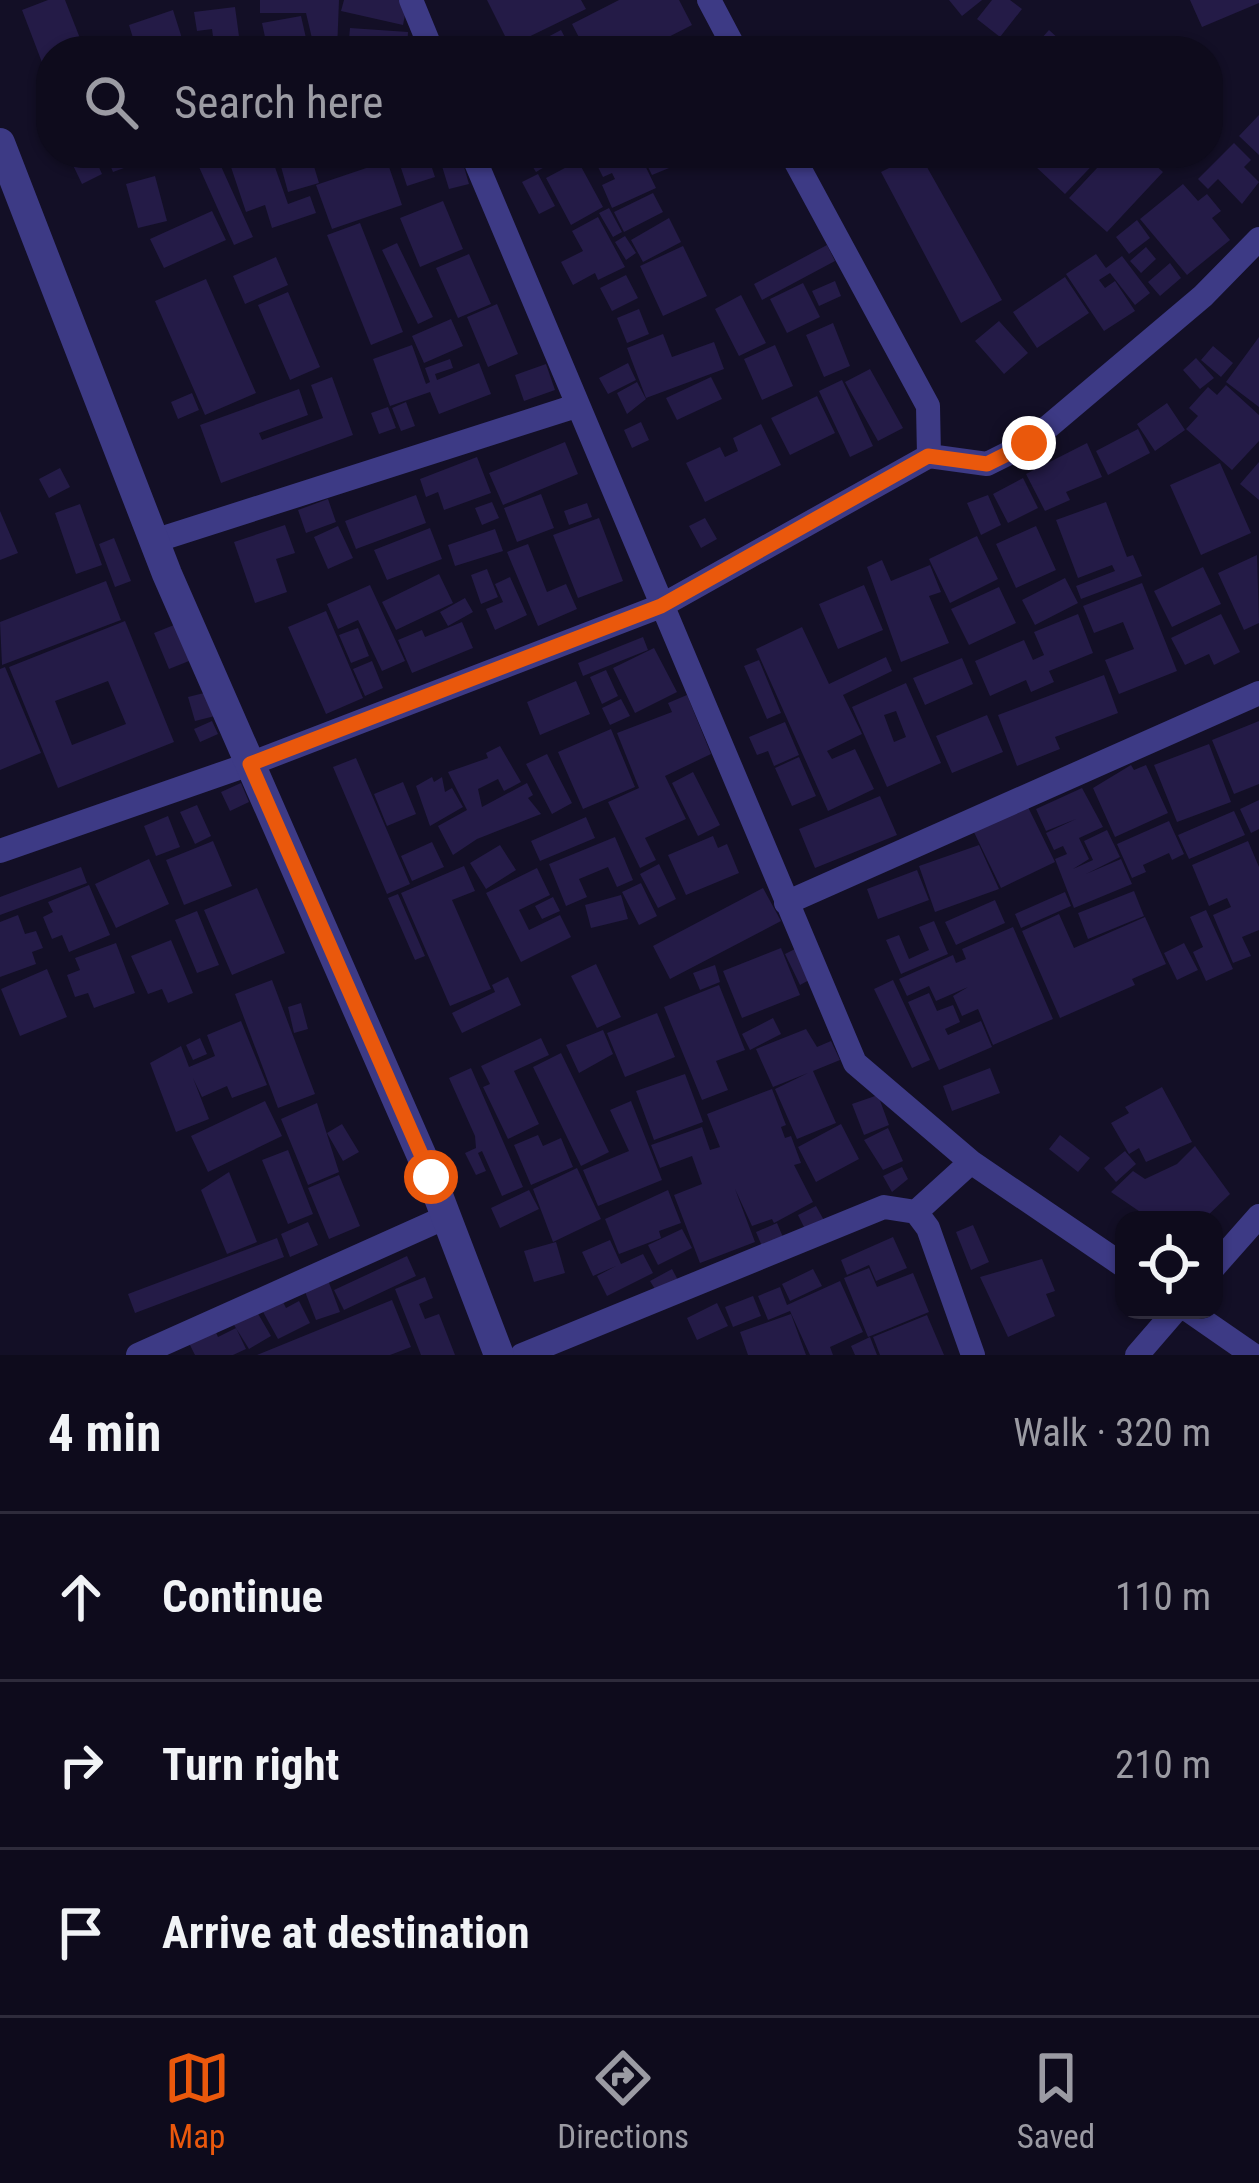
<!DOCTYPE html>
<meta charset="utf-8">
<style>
:root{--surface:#0e0b1c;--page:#171425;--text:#f1f3f6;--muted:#9b9ba3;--line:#2e2b3b;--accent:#ea580c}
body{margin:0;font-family:"Roboto Condensed",sans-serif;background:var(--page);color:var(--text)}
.controls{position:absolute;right:36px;bottom:36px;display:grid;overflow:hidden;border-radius:24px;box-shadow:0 3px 9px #0004}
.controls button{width:108px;height:108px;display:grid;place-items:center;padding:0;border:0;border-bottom:3px solid var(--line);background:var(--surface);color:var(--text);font:60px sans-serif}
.stop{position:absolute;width:36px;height:36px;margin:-27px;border:9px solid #ea580c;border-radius:50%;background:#fff}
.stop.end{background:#ea580c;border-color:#fff;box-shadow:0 3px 12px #0008}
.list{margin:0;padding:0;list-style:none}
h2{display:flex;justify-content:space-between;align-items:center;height:156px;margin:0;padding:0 48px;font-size:51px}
h2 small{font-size:39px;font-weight:400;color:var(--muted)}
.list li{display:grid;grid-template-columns:78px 1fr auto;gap:36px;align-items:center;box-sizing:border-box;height:168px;padding:0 48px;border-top:3px solid var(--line)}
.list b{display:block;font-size:45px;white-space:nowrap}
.list em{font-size:39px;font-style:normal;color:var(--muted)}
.icon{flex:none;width:66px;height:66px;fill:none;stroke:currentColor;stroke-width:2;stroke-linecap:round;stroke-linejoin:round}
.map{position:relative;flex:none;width:1259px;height:1355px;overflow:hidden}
.search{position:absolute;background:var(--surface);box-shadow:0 3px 9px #0004;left:36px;right:36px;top:36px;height:132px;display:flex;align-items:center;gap:30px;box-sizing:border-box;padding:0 42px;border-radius:48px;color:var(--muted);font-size:45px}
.sheet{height:660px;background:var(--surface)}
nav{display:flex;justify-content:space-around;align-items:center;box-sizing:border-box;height:168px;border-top:3px solid var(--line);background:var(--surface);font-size:33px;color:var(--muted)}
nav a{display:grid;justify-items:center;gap:6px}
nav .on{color:var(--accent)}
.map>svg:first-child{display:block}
.building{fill:#241b47;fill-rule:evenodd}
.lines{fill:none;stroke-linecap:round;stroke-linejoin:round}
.minor{stroke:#3d3a85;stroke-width:24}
.tertiary{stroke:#3d3a85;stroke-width:30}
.route{stroke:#ea580c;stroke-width:15}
</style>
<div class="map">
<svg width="1259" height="1355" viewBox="0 0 1259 1355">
<rect width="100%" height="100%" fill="#130f26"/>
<!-- building -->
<path class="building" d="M48 0H65L85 51H51V86L22 10Z
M260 0H339L337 51H315L306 13H260Z
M344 0H408L403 25 341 11Z
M487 0H581L586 9 510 46Z
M619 0H679L692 25 641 51H586L572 24Z
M949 0H982L962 16Z
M992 0H1010L1022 9 1000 37 977 19Z
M1190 0H1259V3L1202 27Z
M235 7 241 51H215L212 29 197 31 194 12Z
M173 10 186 51H137L129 25Z
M301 16 308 47 268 51 262 23Z
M350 28 408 32 407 51H348Z
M561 30 572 51H521Z
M1049 30 1072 51H1030Z
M1259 115V155L1239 136Z
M1234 143 1251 160 1244 167 1259 182 1242 204 1218 179 1208 189 1198 179Z
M128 153 132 165 113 172 106 155Z
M205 153H215L253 237 234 245 195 158Z
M253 153H270L288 204 310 196 316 213 272 228 265 205 246 212 229 161Z
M299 153H310L319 183 288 192 279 159Z
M396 153H427L435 177 407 186Z
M438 153H460L469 184 449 189Z
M524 153H568L536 172Z
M606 153H639L656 188 612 208 602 185 615 179 612 173 603 177 594 159Z
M641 153H689L691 159 652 175Z
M691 153H726L697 167Z
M919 153 1002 300 961 323 881 172Z
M1021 153H1104L1065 194Z
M1111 153H1142L1163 172 1107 232 1069 198Z
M93 154 102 174 82 184 72 163Z
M387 161 402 205 332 229 316 185Z
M578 161 603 207 571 225 546 178Z
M538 174 555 206 539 214 522 182Z
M155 176 167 221 138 228 126 184Z
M1183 184 1198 201 1207 194 1221 211 1212 218 1230 240 1187 275 1140 219Z
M653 193 663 212 624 232 614 212Z
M443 201 463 249 420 267 400 218Z
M609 208 622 232 613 237 599 213Z
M212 211 226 240 164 268 150 239Z
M598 217 625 267 598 280 595 273 573 285 561 262 583 251 572 231Z
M669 218 681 242 643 262 631 240Z
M1137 220 1150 238 1129 254 1116 237Z
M360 223 403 332 371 345 327 235Z
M625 236 636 253 626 260 615 242Z
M397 243 433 317 418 324 382 250Z
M827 245 835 261 762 300 754 284Z
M683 246 707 296 663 316 640 266Z
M1146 247 1156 259 1141 273 1130 261Z
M469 254 491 304 458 318 436 268Z
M1096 254 1106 268 1122 256 1150 293 1135 305 1110 273 1099 280 1105 288 1115 281 1135 311 1104 331 1066 274Z
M276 257 288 285 245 304 233 276Z
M1170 263 1181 278 1160 296 1148 282Z
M626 275 638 298 612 311 600 288Z
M1065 277 1089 313 1037 348 1013 312Z
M206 279 256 393 205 415 155 301Z
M835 281 841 296 819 306 812 291Z
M803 283 820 317 787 333 770 299Z
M288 292 320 367 290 380 258 305Z
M741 295 766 343 739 356 715 309Z
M497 304 518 354 488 367 467 317Z
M639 309 649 334 627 343 617 318Z
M451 319 463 346 424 363 412 336Z
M999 321 1028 353 1004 374 975 341Z
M833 323 850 366 824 377 806 335Z
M663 334 672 357 714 342 724 369 646 398 627 348Z
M1259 337V407L1226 382Z
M412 345 426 384 430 382 425 368 450 359 453 368 435 374 437 380 479 363 491 394 439 414 430 392 390 406 373 359Z
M775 345 793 386 762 400 744 359Z
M1213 346 1233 363 1221 377 1201 360Z
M1196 358 1214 378 1200 389 1183 370Z
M628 363 636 380 608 394 599 378Z
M546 364 555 390 524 401 515 375Z
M870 369 903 428 878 441 845 382Z
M332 377 353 435 221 483 200 425 299 389 308 415 259 433 262 440 323 418 311 385Z
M711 377 722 399 677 420 666 398Z
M842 380 873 446 850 457 819 391Z
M637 382 646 399 627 414 617 393Z
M1226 385 1259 415V441L1232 470 1186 429 1198 416 1189 408 1208 387 1217 395Z
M192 393 199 410 178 419 171 402Z
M817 396 835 433 790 455 771 418Z
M406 402 415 426 401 431 392 408Z
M1167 403 1185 430 1155 451 1137 424Z
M388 407 396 428 379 434 371 413Z
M641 422 649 440 632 448 624 430Z
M761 424 781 465 705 502 686 463 720 447 725 457 738 451 733 438Z
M1138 429 1150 453 1108 475 1096 451Z
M565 442 578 474 503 505 489 473Z
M1087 443 1102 477 1066 492 1070 500 1045 511 1026 474Z
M477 457 491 493 444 510 438 492 426 497 420 479Z
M1259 462V500L1240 484Z
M1220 463 1251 533 1201 555 1170 485Z
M60 468 70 487 49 498 39 479Z
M1023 478 1038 508 1008 523 993 494Z
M541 494 554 528 517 542 504 508Z
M416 495 426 523 356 549 345 521Z
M988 495 1001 525 981 535 967 503Z
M328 499 336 522 306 533 298 510Z
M492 502 499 518 482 525 475 508Z
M1106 502 1127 557 1133 555 1142 576 1081 599 1076 586 1115 571 1112 565 1078 578 1056 520Z
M587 503 592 517 569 525 564 511Z
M80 504 102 565 76 574 55 513Z
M0 511 18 553 0 560Z
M599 518 623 581 578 598 553 535Z
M705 518 717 539 701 548 689 526Z
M285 525 295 553 276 559 287 592 255 603 234 542Z
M338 526 353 558 328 569 314 537Z
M1036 526 1056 570 1016 588 996 544Z
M430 528 442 559 387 580 374 550Z
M495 529 503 551 455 566 448 545Z
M977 536 998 579 950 603 929 559Z
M114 538 131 581 115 587 99 544Z
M528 544 547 592 566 584 577 609 538 626 507 552Z
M1257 555 1259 623 1244 630 1218 573Z
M882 560 891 581 930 565 941 592 929 596 949 643 901 662 867 567Z
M1203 567 1221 604 1172 627 1154 591Z
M487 569 498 597 481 604 471 575Z
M439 574 453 603 396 630 382 602Z
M510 577 527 615 495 630 486 609 503 602 495 584Z
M1065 578 1078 603 1035 625 1022 600Z
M106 581 121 620 2 665 0 622Z
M1142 583 1177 671 1119 694 1105 660 1134 649 1123 622 1094 633 1083 606Z
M370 585 405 661 382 671 358 620 338 629 327 604Z
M864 585 883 630 838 649 819 604Z
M999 587 1016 623 969 645 951 609Z
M465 598 473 612 448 626 440 612Z
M326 611 363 698 326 714 288 627Z
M1078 614 1093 653 1049 671 1054 682 1031 692 1026 680 990 696 975 661 1024 640 1033 660 1044 655 1034 632Z
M1221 614 1240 652 1214 665 1209 654 1185 665 1171 638Z
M125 621 174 742 58 788 9 667ZM108 681 126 724 72 745 55 701Z
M462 622 473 648 412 673 398 640 422 630 425 637Z
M179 623 194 659 169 669 154 633Z
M802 627 829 684 886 657 892 671 843 695 862 734 827 751 832 759 855 749 874 789 828 811 756 649Z
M358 628 369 656 351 663 339 635Z
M643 637 648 650 583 676 578 663Z
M654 648 677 692 635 713 613 668Z
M962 658 973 684 925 705 913 678Z
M759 660 781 713 767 719 744 666Z
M372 661 383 688 365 696 353 669Z
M5 667 41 753 0 770V669Z
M606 670 618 696 602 704 590 677Z
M1104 675 1118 713 1055 737 1060 749 1017 766 998 715Z
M576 681 590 714 540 735 527 702Z
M906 683 941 763 887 787 852 707ZM896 711 906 737 894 742 884 715Z
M208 692 215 716 195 721 188 697Z
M687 695 711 754 665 776 686 819 645 838 656 860 640 868 608 802 639 788 617 733 672 712 668 703Z
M621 699 630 716 610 725 602 708Z
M987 715 1003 752 952 773 936 736Z
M212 721 218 734 200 742 194 729Z
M1259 721V784L1234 794 1212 740Z
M785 722 799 755 774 766 768 751 757 755 749 737Z
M611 729 635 787 583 809 558 752Z
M1209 744 1231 802 1177 822 1154 765Z
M500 746 521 782 504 791 498 779 478 789 482 807 527 783 533 795 528 798 541 814 477 839 453 855 438 826 467 810 448 772 488 758 486 753Z
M547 754 572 803 552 814 526 764Z
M799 757 816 796 792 806 775 768Z
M356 758 410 884 387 894 333 767Z
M1131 765 1134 770 1146 765 1168 813 1115 837 1093 788Z
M693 772 720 825 698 836 672 783Z
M432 777 434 782 442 777 445 792 452 788 463 807 430 826 416 786Z
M403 782 416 814 387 826 374 794Z
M241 783 249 802 230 811 221 792Z
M1082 788 1103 827 1079 838 1089 859 1073 869 1093 860 1084 841 1107 830 1120 857 1086 874 1121 859 1132 884 1074 908 1055 859 1067 854 1063 846 1054 850 1046 833 1076 819 1046 831 1036 809Z
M880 796 897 835 815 868 799 829Z
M1259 800V829L1251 833 1240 809Z
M1025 801 1055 862 1001 888 971 826Z
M197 805 211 836 195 844 180 812Z
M1234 811 1245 835 1189 859 1178 835Z
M168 816 180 847 156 856 144 826Z
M586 817 595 838 540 861 531 841Z
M1169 821 1184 854 1172 860 1169 853 1143 865 1146 872 1132 878 1117 844Z
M713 836 718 848 727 844 739 873 686 895 668 855Z
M615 837 633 880 617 887 608 867 579 879 587 897 566 906 549 864Z
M213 841 232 886 184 905 166 860Z
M1248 841 1259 867V930L1242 937 1251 956 1233 963 1213 915 1231 907 1227 898 1209 906 1192 865Z
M432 842 444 867 412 881 401 856Z
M500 845 516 870 486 889 470 863Z
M979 845 999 889 935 912 919 866Z
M149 859 169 904 116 928 95 884Z
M659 864 676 899 658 908 640 874Z
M464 866 475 891 452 900 491 989 450 1006 401 893Z
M81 867 87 883 0 915V897Z
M537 868 550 895 519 910 529 930 560 915 571 937 521 962 486 893Z
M917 870 929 900 878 919 867 889Z
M641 883 657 916 639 925 622 892Z
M89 885 110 935 69 952 62 935 52 939 43 917 53 912 48 902Z
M257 888 285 953 232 975 204 910Z
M763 888 781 921 670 979 653 946Z
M1134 891 1144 916 1088 939 1078 913Z
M1065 892 1071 906 1021 928 1015 914Z
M398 894 425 956 415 960 388 898Z
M621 895 628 919 591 928 585 905Z
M553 897 560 911 542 919 535 906Z
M995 900 1005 923 956 945 945 922Z
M1206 910 1233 969 1206 981 1193 952 1203 947 1190 917Z
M197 911 219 965 197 973 175 920Z
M1059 914 1074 948 1145 917 1166 964 1132 979 1135 985 1060 1018 1022 931Z
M18 915 25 934 36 931 43 948 32 952 36 964 0 977V922Z
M934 921 948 954 901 974 886 940 899 935 909 959 929 950 919 927Z
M1013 927 1053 1019 993 1045 978 1009 962 1016 953 996 968 987 936 1001 929 986 907 996 899 979 953 955 956 963 966 959 962 949Z
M171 940 193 993 168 1003 162 989 148 994 131 956Z
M116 943 135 993 94 1008 88 993 75 997 67 975 80 970 75 958Z
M1184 943 1198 970 1177 980 1164 953Z
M781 948 800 995 742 1018 723 971Z
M795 949 811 979 800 985 785 954Z
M596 964 621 1017 597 1028 571 976Z
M715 965 720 982 700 990 693 973Z
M47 969 67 1017 20 1036 1 989Z
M508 977 521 1005 462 1033 452 1013 495 992 492 985Z
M272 980 315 1094 278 1108 235 994Z
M893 980 930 1060 912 1068 874 989Z
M719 985 745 1050 716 1061 728 1090 702 1100 664 1007Z
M929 993 937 1011 953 1005 960 1022 945 1029 948 1035 981 1021 992 1047 939 1070 908 1002Z
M301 1003 308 1029 294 1033 288 1007Z
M657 1013 675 1057 625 1077 607 1033Z
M773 1018 781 1034 750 1050 742 1034Z
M241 1021 267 1085 232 1098 227 1086 202 1097 193 1078 209 1119 176 1132 150 1063 181 1046 189 1067 215 1056 207 1035Z
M806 1029 817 1047 831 1041 840 1060 813 1071 836 1123 797 1139 775 1089 808 1073 773 1087 756 1049Z
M603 1030 613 1054 579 1073 566 1045Z
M200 1038 207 1054 193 1060 186 1045Z
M541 1038 549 1055 514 1071 539 1124 508 1139 483 1087 490 1084 481 1066Z
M561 1053 609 1152 581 1166 533 1067Z
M471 1068 523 1187 502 1196 482 1151 478 1153 486 1171 476 1175 465 1153 476 1148 475 1136 449 1078Z
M990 1068 1000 1093 952 1111 943 1086Z
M685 1074 703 1122 654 1140 636 1091Z
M1162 1087 1192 1142 1146 1162 1139 1148 1129 1154 1111 1123 1129 1113 1125 1107Z
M772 1089 786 1125 781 1127 785 1138 791 1136 801 1163 794 1165 813 1202 774 1223 772 1219 752 1226 735 1189 755 1242 700 1263 674 1195 702 1184 692 1156 660 1168 651 1145 702 1127 710 1150 720 1147 707 1114Z
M878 1095 889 1125 864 1135 852 1104Z
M265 1101 282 1136 208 1172 191 1136Z
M631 1101 662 1180 598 1206 583 1170 629 1151 610 1110Z
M317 1103 339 1172 308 1185 281 1119Z
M342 1124 359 1152 343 1161 327 1133Z
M841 1124 859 1159 816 1182 798 1147Z
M888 1128 903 1161 883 1170 864 1140Z
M538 1135 543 1146 561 1138 573 1167 531 1185 514 1145Z
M1060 1135 1090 1158 1078 1172 1049 1149Z
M1195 1146 1230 1194 1203 1220H1152L1111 1192 1133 1171 1145 1179 1177 1164Z
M288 1150 313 1214 288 1224 262 1160Z
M1125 1151 1136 1164 1116 1182 1104 1168Z
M902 1167 908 1179 892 1192 883 1176Z
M577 1168 601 1219 553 1242 533 1189Z
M229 1172 257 1242 227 1254 201 1190Z
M339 1175 360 1226 329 1239 308 1188Z
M529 1190 539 1209 500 1228 491 1208Z
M668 1190 681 1223 659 1231 661 1238 619 1254 605 1219Z
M816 1206 826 1224 807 1233 798 1215Z
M308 1222 318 1245 290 1257 281 1234Z
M777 1223 785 1242 764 1251 756 1232Z
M973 1225 989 1262 971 1270 956 1232Z
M682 1229 692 1248 658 1265 648 1245Z
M893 1237 907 1268 876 1281 869 1265 847 1275 841 1260Z
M277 1238 284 1257 135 1313 128 1294Z
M610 1240 621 1264 643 1254 653 1273 607 1296 597 1276 616 1266 593 1276 582 1252Z
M556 1242 565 1273 534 1282 524 1251Z
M407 1256 416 1276 344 1310 334 1290Z
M1042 1259 1055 1291 1046 1294 1055 1316 1008 1337 980 1277Z
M869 1268 877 1287 913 1273 929 1312 868 1337 844 1278Z
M672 1269 679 1282 658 1294 650 1281Z
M813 1269 822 1286 790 1301 782 1284Z
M425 1277 433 1298 419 1304 425 1319 439 1314 455 1355H421L395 1289Z
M328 1280 340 1312 316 1320 304 1289Z
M840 1281 863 1332 830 1347 833 1355H810L790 1311 768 1320 758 1296 780 1287 787 1305Z
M753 1296 761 1316 733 1327 725 1307Z
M282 1300 286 1308 299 1301 310 1323 278 1339 262 1310Z
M392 1300 411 1347 390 1355H257Z
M717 1303 728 1326 697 1340 687 1318Z
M257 1312 271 1336 249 1349 234 1325Z
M791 1314 806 1355H748L740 1332Z
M927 1315 944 1355H880L873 1337Z
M214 1328 218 1337 236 1328 246 1349 233 1355H195L188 1341Z
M870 1337 877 1355H855L851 1346Z"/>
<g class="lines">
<!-- minor -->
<path class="minor" d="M411 0 432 51
M709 0 736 51
M472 153 855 1063 971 1162 1124 1266
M929 456 987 464 1029 443 1203 296 1259 239
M154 541 576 406
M0 851 250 764 661 606 929 456 928 406 791 153
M786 903 1259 693
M916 1212 971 1162
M1214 1267 1259 1216
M1188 1310 1253 1355
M138 1355 446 1217
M522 1355 884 1207 916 1212 928 1228 973 1355
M1137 1355 1176 1310"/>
<!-- tertiary -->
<path class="tertiary" d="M0 143 167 574 431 1177 499 1355"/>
</g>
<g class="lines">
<!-- route -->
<path class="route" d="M431 1177 250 764 661 606 928 456 987 464 1029 443"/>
</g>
</svg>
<div class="controls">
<button><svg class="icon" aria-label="locate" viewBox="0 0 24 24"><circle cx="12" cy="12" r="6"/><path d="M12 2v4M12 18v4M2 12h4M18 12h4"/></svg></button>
</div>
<div class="stop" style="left:431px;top:1177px"></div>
<div class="stop end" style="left:1029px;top:443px"></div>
<div class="search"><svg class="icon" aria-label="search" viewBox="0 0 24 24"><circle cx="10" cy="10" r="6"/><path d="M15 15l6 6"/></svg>Search here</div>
</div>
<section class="sheet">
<h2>4 min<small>Walk · 320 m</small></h2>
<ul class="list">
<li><svg class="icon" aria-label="ahead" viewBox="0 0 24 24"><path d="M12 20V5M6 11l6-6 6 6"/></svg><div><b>Continue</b></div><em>110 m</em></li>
<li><svg class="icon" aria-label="right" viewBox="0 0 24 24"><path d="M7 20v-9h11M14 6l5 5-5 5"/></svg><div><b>Turn right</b></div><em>210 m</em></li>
<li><svg class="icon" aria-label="arrive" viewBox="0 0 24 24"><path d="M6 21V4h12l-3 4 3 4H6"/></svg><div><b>Arrive at destination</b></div></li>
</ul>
</section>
<nav>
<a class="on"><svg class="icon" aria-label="map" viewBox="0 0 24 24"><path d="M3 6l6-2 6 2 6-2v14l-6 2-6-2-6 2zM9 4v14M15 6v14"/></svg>Map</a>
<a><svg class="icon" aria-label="directions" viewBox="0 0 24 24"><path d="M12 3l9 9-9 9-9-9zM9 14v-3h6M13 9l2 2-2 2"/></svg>Directions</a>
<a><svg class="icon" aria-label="saved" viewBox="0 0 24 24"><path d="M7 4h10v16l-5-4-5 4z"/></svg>Saved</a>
</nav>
